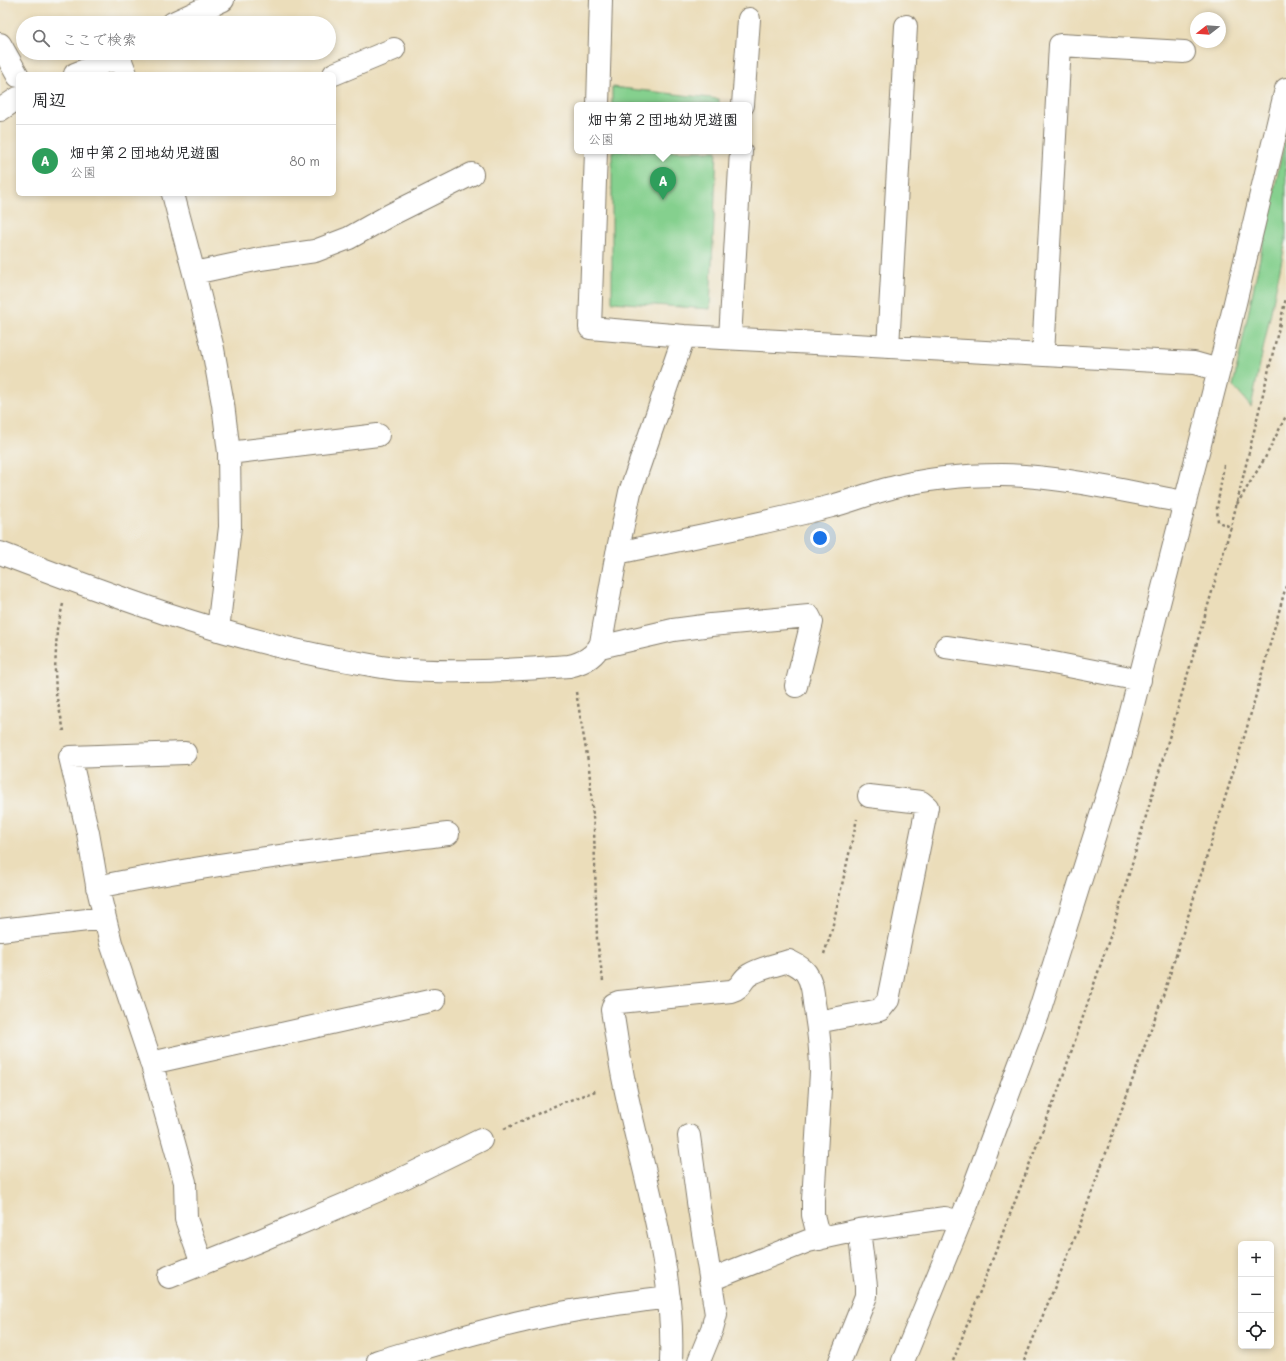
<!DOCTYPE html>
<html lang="ja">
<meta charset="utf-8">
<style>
:root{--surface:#fff;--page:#f2f2f2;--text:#202124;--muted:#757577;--line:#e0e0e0;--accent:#0b8043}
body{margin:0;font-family:Mali,"Klee One",sans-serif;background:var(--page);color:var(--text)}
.controls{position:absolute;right:12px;bottom:12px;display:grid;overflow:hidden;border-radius:6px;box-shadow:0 2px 6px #0003}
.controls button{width:36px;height:36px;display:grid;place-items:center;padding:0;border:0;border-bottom:1px solid var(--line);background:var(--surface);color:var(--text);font:20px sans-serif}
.compass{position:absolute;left:1190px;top:12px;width:36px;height:36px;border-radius:50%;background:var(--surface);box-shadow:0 2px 6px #0003;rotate:253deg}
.you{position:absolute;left:820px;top:538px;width:14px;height:14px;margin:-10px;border:3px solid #fff;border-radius:50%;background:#1a73e8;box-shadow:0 0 0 6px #1a73e833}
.badge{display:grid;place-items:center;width:26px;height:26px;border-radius:50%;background:var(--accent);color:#fff;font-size:13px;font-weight:700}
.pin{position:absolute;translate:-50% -33px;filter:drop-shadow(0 1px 2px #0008)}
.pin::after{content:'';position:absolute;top:21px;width:14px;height:12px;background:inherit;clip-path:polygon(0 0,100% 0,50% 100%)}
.popup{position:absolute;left:574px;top:102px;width:178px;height:52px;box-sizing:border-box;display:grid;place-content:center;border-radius:6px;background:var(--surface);filter:drop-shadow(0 1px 3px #0005);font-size:13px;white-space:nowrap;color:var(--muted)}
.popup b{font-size:15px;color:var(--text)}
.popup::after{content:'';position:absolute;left:50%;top:100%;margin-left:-8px;border:8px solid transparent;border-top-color:var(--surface)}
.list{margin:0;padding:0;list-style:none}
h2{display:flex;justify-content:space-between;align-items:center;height:52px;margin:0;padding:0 16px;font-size:17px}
h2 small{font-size:13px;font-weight:400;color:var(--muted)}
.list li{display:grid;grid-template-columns:26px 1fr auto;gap:12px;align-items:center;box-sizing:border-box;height:72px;padding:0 16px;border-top:1px solid var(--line)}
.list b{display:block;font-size:15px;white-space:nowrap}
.list p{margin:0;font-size:13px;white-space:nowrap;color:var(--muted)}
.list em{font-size:13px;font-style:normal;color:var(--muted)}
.icon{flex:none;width:22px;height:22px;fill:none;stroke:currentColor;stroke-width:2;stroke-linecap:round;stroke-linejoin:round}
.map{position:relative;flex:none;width:1286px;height:1361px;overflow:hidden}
.search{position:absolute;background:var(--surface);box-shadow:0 2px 6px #0003;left:16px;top:16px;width:320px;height:44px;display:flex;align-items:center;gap:10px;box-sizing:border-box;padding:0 14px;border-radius:22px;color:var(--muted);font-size:15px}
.panel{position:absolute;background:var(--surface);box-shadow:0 2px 6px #0003;left:16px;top:72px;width:320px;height:124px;border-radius:6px}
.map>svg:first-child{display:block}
.green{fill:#85d08e;stroke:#507655}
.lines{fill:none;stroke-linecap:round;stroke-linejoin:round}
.minor-casing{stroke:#847c6b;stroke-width:24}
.path{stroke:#847c6b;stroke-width:2.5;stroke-dasharray:3 3;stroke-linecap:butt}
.minor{stroke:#fff;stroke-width:22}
</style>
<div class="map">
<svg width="1286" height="1361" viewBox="0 0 1286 1361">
<rect width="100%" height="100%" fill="#f6f6f2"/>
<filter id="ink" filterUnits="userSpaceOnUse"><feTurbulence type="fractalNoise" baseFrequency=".025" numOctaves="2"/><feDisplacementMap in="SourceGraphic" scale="8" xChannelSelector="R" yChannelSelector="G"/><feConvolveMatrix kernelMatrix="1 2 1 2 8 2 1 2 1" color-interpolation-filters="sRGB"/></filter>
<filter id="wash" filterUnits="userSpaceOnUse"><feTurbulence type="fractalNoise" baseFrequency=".012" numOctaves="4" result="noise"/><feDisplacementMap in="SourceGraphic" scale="16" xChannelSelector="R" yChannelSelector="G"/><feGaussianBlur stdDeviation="0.9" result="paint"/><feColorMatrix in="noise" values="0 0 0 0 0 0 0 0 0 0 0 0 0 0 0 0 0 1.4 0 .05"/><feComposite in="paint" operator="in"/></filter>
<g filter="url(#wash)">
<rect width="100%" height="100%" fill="#ebddba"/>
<!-- green -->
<path class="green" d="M612 87 719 99V105H612Z
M1286 134V240L1251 407 1233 386Z
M612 151H717L710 309 612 302Z"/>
</g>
<g filter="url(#ink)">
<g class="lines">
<!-- minor casing -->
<g class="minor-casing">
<path id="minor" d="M173 23 223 0
M0 44 18 76
M121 53 119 56 126 74
M75 74 111 60 119 56
M334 74 394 49
M598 105 601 0
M743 105 749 19
M0 110 18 98
M596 151 590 328 684 336 1194 363 1219 370
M173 194 195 277 213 349 223 404 229 453 230 527 218 630
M194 273 260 259 315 251 349 238 390 215 472 174
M730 338 741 151
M888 347 906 26
M1043 355 1060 45 1184 52
M229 453 378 435
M0 553C110 595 221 637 337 659 357 662 377 667 397 669 454 674 512 670 569 666 583 663 595 657 601 643L615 563 630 492 684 336
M617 553C687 538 758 525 828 507 849 502 870 493 891 488 927 478 966 475 1002 475 1063 476 1126 492 1185 502
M600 647 673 630 711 625 809 616 812 622 796 686
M946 647 1043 661 1140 680
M185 753 70 757 88 833 97 885 111 943 152 1065 185 1182 186 1219 202 1264
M97 887C214 863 330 849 448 834
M0 930 105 918
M817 1022 880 1010 888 1000 927 807 921 802 869 796
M151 1063 434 1000
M689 1136 698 1202 716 1314 712 1329 699 1361
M169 1277 256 1242 379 1190 481 1140
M710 1280 808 1241 859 1230 945 1218 960 1222
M378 1361C428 1347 478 1331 528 1320 575 1309 622 1303 669 1297
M671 1361C675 1265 643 1175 624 1082 619 1058 616 1034 612 1010L614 1004 619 1002 731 991C742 988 741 980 749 975 760 968 776 965 789 961 795 964 802 967 806 973 812 982 813 992 814 1003 818 1026 821 1049 821 1073L813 1200V1215L819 1239
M840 1361 866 1296V1286L859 1230
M903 1361 967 1205 1038 1015 1120 755 1219 370 1286 89"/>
</g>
<!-- path -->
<path class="path" d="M1224 465 1217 508 1218 522 1231 527
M1237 504 1265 458 1286 416
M63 604 57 629 55 670 56 694 64 731
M576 692 589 767 594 829 597 939 603 981
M824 954 831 933 857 819
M504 1129 559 1104 598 1090
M953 1361 1059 1088 1114 925 1231 527 1286 298
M1024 1361 1077 1233 1165 990 1246 731 1286 586"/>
<!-- minor -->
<use href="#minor" class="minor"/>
</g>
</g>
</svg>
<div class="controls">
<button>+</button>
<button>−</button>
<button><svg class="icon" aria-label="locate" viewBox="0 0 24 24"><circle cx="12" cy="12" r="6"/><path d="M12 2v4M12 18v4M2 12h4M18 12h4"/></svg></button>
</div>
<svg class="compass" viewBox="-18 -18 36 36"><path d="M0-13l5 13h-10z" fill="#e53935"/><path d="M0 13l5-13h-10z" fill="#757577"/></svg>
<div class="you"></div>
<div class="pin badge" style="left:663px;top:200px;background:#2e9e5b">A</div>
<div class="popup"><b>畑中第２団地幼児遊園</b>公園</div>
<div class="search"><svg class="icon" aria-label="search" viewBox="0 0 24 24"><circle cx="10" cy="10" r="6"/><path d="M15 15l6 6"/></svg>ここで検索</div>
<section class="panel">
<h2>周辺<small></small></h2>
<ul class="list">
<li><span class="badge" style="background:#2e9e5b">A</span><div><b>畑中第２団地幼児遊園</b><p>公園</p></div><em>80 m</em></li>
</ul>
</section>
</div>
